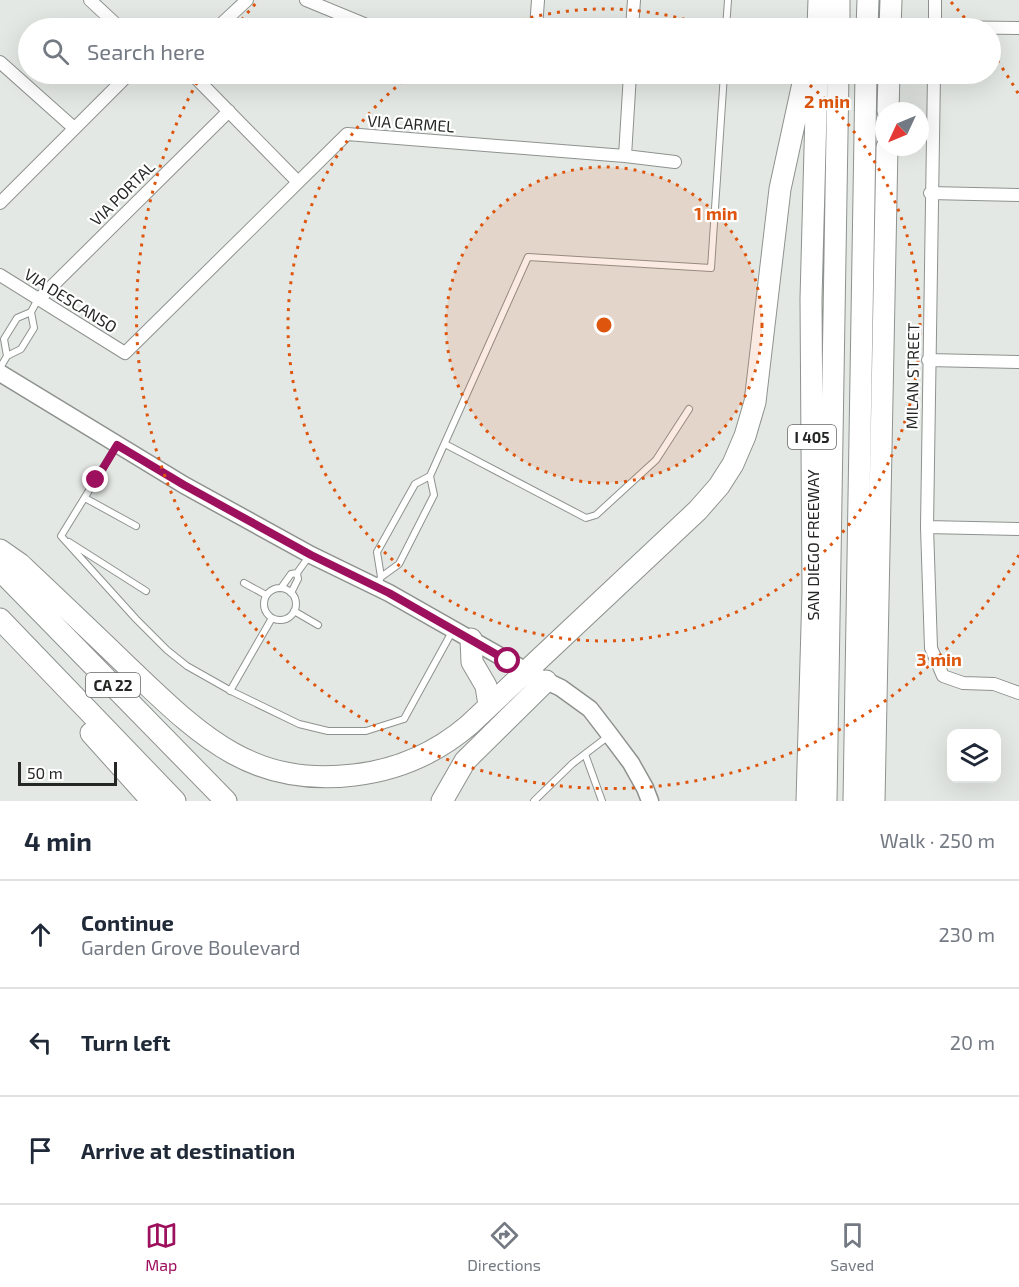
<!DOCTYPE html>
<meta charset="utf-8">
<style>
:root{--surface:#fff;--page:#f6f6f7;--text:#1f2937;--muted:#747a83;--line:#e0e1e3;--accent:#9d105d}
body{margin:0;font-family:"Exo 2",sans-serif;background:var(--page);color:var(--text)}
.controls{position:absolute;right:18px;bottom:18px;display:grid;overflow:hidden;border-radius:12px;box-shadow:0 6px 24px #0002}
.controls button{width:54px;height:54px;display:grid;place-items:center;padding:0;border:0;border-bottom:2px solid var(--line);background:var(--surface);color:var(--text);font:30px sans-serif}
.compass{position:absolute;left:875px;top:102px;width:54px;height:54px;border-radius:50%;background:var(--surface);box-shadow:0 6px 24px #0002;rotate:226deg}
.scale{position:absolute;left:18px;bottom:15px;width:99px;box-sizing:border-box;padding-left:6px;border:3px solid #252725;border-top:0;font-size:16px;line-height:21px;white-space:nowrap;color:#252725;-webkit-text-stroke:4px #fff;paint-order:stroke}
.stop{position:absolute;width:18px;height:18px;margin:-14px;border:4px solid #9d105d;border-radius:50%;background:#fff}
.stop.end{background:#9d105d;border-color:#fff;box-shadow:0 2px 6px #0008}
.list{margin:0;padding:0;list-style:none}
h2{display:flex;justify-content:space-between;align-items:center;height:78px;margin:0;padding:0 24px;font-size:26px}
h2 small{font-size:20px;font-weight:400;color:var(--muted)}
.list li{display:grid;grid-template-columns:39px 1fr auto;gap:18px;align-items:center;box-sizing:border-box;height:108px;padding:0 24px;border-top:2px solid var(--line)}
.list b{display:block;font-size:22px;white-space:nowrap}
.list p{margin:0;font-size:20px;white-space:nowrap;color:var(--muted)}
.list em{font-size:20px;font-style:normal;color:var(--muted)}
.icon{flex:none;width:33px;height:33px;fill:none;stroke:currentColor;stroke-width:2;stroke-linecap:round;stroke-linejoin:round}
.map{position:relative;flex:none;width:1019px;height:801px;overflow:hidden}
.search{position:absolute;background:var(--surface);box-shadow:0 6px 24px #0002;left:18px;right:18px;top:18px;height:66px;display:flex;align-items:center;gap:15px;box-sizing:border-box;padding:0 21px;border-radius:33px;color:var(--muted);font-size:22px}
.sheet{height:402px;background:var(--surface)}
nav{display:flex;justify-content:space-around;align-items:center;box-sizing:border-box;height:84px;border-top:2px solid var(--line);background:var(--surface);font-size:16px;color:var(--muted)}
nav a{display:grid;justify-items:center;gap:3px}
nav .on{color:var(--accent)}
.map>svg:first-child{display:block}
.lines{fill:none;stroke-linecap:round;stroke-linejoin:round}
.service-casing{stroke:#8e928e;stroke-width:8}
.minor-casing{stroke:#8e928e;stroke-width:14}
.secondary-casing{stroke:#8e928e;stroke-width:19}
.motorway-casing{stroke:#8e928e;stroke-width:23}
.service{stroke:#fff;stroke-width:6}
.minor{stroke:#fff;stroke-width:12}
.secondary{stroke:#fff;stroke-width:16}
.motorway{stroke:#fff;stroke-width:21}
.route{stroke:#9d105d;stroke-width:8}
.ring{fill:none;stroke:#de560d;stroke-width:3;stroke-dasharray:3 6}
.labels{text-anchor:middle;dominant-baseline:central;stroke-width:4.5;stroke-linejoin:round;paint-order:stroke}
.shield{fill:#fff;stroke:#666866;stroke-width:1.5}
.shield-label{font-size:15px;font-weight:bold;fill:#252725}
.street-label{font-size:16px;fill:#252725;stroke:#fff}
.centre{fill:#de560d;stroke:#fff;stroke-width:3}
.ring-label{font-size:18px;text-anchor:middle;font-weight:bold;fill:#de560d;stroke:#fff;stroke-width:4.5;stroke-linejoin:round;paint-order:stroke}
</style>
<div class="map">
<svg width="1019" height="801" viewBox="0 0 1019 801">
<rect width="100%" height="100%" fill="#e4e8e4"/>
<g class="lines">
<!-- service casing -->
<g class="service-casing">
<path id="service" d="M726 28 728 0
M7 356 4 339 17 318 31 312 38 299
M0 368 7 356 21 349 34 328 31 312
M445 444 586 518 596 515 656 460 689 409
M117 445 61 536 136 619 167 650 187 666 233 692 299 724 328 731H366L404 719 453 630
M85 498 136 526
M69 542 146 591
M381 577 377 552 415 484 430 476
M244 583 266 595
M377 586 381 577 399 564 434 495 430 476 528 257 711 268 724 74
M281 588 291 574 297 573 310 555
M264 604a16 16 0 1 1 32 0a16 16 0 1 1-32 0Z
M291 593 298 579 297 573
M294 611 318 625
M230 691 272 618
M534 801 572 764 585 754
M602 801 585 754 610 735"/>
</g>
<!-- minor casing -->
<g class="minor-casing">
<path id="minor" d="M90 0 120 28
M306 0 374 28
M935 27 1019 28
M217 28 247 0
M536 28 538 0
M632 28 634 0
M935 28V0
M0 62 74 128
M192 74 298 182
M934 74 927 527 931 648 943 676 963 683 994 684 1019 693
M625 156 630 74
M930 193 1019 195
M0 203 129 74
M0 275 125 353 347 134 625 156 675 162
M39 299 229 111
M928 360 1019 362
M927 527 1019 529"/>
</g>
<!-- secondary casing -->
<g class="secondary-casing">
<path id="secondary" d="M0 373 184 485 311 555 389 593 528 672 561 688 590 709 610 735 631 763 645 788 650 801"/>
</g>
<!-- motorway casing -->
<g class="motorway-casing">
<path id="motorway" d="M818 28 819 0
M839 28V0
M867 28 868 0
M890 28 891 0
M888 111 889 74
M0 550 20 564C56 598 91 631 126 665 196 731 248 788 354 775 398 770 435 754 469 725L698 510 719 486 733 464 745 436 755 402 780 189 805 74
M0 570 226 801
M0 619 175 801
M471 639 472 662 486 686 489 705
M91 733 152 801
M442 801 465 761 546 681
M807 801 813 591 811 299 817 74
M826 801 838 74
M854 801 866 74
M874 801 887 147"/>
</g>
<!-- service -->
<use href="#service" class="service"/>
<!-- minor -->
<use href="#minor" class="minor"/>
<!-- secondary -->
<use href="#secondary" class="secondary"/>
<!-- motorway -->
<use href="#motorway" class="motorway"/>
</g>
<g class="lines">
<!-- route -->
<path class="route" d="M96 480 117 445 184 485 311 555 389 593 508 661"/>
</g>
<!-- distance rings -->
<circle cx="604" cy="325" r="158" fill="#de560d" fill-opacity=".12"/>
<g class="ring">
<circle cx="604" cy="325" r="158"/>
<path d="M496 28A316 316 0 0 1 712 28M796 74A316 316 0 1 1 412 74"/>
<path d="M1019 555A474 474 0 1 1 202 74M236 27A474 474 0 0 1 257 2M951 2A474 474 0 0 1 972 27M992 53A474 474 0 0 1 1019 95"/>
</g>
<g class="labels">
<!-- shield labels -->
<g class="shield">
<rect x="788" y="425" width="48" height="24" rx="4.5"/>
<rect x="86" y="673" width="54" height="24" rx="4.5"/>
</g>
<g class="shield-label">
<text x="812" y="437">I 405</text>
<text x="113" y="685">CA 22</text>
</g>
<!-- street labels -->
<g class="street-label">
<text transform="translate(411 123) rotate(4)">VIA CARMEL</text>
<text transform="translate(122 193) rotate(-45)">VIA PORTAL</text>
<text transform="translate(71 300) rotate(32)">VIA DESCANSO</text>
<text transform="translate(912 376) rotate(-89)">MILAN STREET</text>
<text transform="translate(812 545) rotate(-90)">SAN DIEGO FREEWAY</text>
</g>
</g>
<circle cx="604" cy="325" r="9" class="centre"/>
<g class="ring-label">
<text x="827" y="108">2 min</text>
<text x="716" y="220">1 min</text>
<text x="939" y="666">3 min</text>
</g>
</svg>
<div class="controls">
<button><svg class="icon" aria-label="layers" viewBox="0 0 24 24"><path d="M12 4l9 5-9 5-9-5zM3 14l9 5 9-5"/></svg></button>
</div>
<svg class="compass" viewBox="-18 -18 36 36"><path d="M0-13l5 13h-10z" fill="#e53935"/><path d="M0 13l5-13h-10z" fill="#747a83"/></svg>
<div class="scale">50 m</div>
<div class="stop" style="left:508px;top:661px"></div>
<div class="stop end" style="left:96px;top:480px"></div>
<div class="search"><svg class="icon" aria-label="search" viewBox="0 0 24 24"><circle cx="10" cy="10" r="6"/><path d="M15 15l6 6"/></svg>Search here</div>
</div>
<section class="sheet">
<h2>4 min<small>Walk · 250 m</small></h2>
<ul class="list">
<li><svg class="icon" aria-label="ahead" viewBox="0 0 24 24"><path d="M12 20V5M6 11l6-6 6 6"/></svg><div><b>Continue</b><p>Garden Grove Boulevard</p></div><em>230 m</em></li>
<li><svg class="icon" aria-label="left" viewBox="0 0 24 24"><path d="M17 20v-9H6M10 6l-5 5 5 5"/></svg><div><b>Turn left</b></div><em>20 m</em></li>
<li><svg class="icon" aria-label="arrive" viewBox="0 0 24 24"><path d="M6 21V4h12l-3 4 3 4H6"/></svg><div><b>Arrive at destination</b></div></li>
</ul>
</section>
<nav>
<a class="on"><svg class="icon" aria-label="map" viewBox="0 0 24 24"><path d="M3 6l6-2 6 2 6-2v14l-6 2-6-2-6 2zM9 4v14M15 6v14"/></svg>Map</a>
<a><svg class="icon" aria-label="directions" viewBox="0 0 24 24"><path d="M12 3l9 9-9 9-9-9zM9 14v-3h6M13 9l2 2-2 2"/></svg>Directions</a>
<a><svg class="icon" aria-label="saved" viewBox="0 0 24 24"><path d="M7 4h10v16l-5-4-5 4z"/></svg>Saved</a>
</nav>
